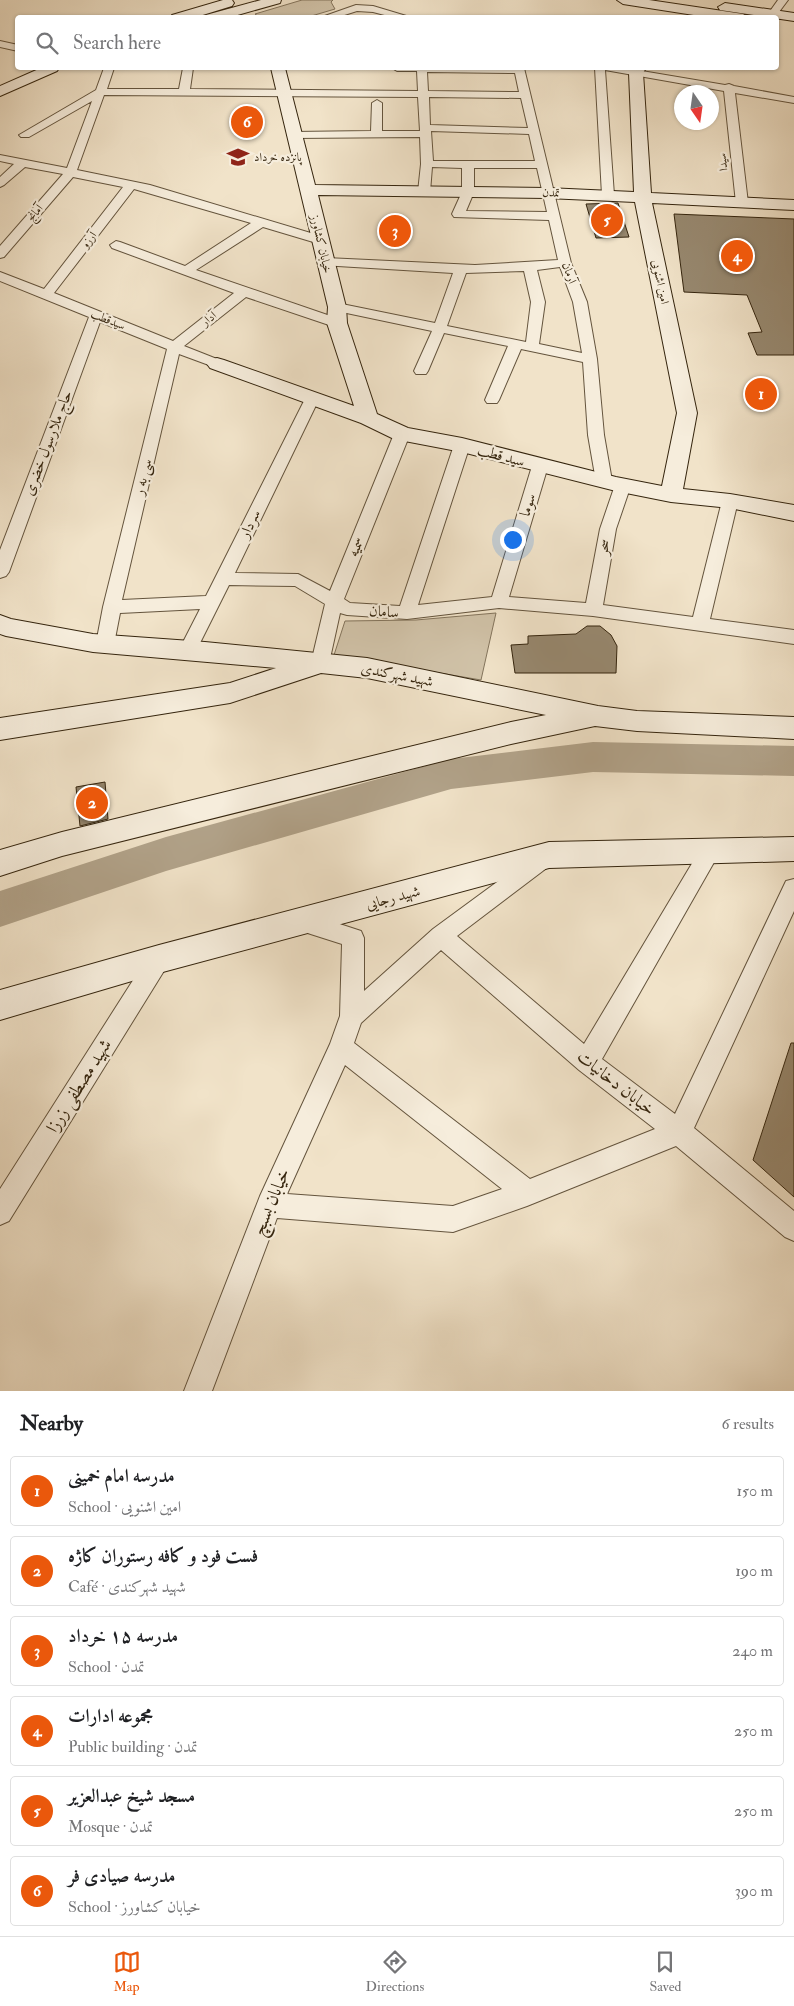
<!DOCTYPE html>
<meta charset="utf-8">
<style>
:root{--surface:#fff;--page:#f6f6f6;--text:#202124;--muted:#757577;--line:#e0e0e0;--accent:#ea580c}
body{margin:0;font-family:"IM FELL Double Pica",Amiri,serif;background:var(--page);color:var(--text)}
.compass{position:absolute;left:674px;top:85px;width:45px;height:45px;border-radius:50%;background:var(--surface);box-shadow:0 1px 4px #0004;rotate:167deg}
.you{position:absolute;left:512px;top:539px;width:18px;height:18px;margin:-12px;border:4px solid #fff;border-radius:50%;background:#1a73e8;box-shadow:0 0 0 8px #1a73e833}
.badge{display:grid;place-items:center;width:32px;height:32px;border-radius:50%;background:var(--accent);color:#fff;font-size:16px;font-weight:700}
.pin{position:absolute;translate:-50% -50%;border:2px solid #fff;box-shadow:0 1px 5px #0006}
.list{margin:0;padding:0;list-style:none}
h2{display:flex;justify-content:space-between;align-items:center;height:65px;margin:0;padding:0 20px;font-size:21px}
h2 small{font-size:16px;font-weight:400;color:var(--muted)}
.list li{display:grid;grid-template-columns:32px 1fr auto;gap:15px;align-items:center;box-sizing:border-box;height:70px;margin:0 10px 10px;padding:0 10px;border:1px solid var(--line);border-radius:5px}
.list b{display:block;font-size:19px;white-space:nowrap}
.list p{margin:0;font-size:16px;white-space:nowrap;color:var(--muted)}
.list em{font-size:16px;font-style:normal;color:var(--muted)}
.icon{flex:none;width:28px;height:28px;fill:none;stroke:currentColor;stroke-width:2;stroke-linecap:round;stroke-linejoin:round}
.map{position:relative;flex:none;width:794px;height:1391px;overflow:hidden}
.search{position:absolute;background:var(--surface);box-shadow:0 1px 4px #0004;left:15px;right:15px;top:15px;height:55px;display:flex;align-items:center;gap:12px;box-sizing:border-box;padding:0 18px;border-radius:5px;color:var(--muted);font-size:19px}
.sheet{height:545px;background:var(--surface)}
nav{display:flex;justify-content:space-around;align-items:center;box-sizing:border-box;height:70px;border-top:1px solid var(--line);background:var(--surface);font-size:14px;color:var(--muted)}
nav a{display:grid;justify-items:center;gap:2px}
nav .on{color:var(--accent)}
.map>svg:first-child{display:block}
.green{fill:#d1c3a9;stroke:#83745c}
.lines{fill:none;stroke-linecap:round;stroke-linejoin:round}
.river{fill:#b1a289;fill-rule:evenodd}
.building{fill:#97886f;stroke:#35250e}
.street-casing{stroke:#64543d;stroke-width:2}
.secondary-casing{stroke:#35250e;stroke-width:2}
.street{fill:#f6eddc;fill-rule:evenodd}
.secondary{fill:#f6eddc;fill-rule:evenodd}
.labels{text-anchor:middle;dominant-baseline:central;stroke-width:4.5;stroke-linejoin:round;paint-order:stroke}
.far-poi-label{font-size:12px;fill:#35250e;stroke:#f6eddc;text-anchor:start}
.far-street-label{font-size:12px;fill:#35250e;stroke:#f6eddc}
.street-label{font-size:15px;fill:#35250e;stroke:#f6eddc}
.near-street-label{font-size:18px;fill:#35250e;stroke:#f6eddc}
</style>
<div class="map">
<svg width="794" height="1391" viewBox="0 0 794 1391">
<rect width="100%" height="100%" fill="#f1e3c9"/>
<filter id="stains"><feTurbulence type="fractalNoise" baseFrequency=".004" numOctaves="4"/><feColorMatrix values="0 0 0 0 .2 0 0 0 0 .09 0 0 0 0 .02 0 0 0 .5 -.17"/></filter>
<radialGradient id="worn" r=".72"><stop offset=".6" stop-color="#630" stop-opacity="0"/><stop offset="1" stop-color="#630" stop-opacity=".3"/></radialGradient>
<!-- green -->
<path class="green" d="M302 0H333L331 2 335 9 308 17H259L255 14Z
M496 613 481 680 334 655 345 621 416 620Z"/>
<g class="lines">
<!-- river -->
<path class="river" d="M593 742 794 746V776L593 772 451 789 166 871 0 927V891L166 837 451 759Z"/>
</g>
<!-- building -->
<path class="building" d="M618 203 629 237 596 238 586 204Z
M674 214 794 219V355H757L748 333 762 332 747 295 684 292Z
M587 626H600L611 635 617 646 616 673H515L511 645 528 644V636L576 634Z
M105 782 108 819 80 826 76 787Z
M791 1043H794V1197L753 1160Z"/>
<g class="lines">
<!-- street casing -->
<g class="street-casing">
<path id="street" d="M778 0H788L776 16H770L768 14Z
M356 5 373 6 413 18H396L373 12 357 11 335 18H319Z
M0 41 18 45V51L0 47Z
M104 68H114L107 89H179L183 68H193L190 89 418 91 417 71H397L392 68H524L571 263 587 302 597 359 604 435 612 481 610 485H598L596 481 588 435 583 362 521 349 499 400 497 403H487L485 400 508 346 444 333 428 371 426 374H416L414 371 432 331 337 311 330 307 337 303 435 323 453 273 321 265 320 262 326 258 475 265 558 260 549 220 454 217 452 214 462 192V168L432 167 430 192 428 195H420L418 192 421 164 420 137 293 138 287 135 293 132 371 131 372 103 377 100 382 103V131H420L418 97 104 95 77 170 150 185 324 237 326 240 324 243 320 244 263 227 196 270 342 320 344 323 337 327 332 326 246 297 184 346 222 361 224 364 222 367 217 368 179 354 122 600 206 596 305 399 307 396H317L319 399 235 573 298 574 330 591 394 434 397 431H407L410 434 344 599 350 603 400 606 454 445 457 442H467L470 445 418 605 492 597 532 466 534 462H546L548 466 509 597 586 603 600 529 615 485 617 481 623 480 629 481 631 485 616 529 603 605 693 617 722 501 724 497 730 496 736 497 738 501 710 619 794 630V644L593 616 499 608 407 619 347 615 340 613 329 663 326 668 320 670 314 668 311 663 325 604 295 586 229 585 194 655 188 657 182 655 179 650 200 609 120 613 114 644 111 649 105 651 99 649 96 644 103 607 167 349 100 322 9 572 6 576 0 578V550L89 317 0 281V272L44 289 123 187 73 177 4 257 0 258V246L63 174 25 167 4 185 0 187V177L14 164 0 161V155L67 168 92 101 29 137H21L19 135 96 90ZM427 72 515 73 519 92 428 91ZM429 97 521 98 528 128 430 125ZM431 131 529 134 535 161H433ZM474 168H537L547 212 466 211 474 192ZM134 189 251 223 185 266 120 242 116 241 110 245 112 248 234 293 173 341 54 293ZM560 267 573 302 582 353 539 344 545 302 537 270ZM524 271 531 302 526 342 447 326 466 273Z
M595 68H624L725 85 729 84 734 86 794 97V103L735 93 748 203 746 206 742 207 736 203 724 91 605 70 614 195 608 199 604 198 602 195Z
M710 842 717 845 720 851 717 857 602 1059 675 1114 786 881 794 879V911L694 1128 794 1211V1241L785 1237 676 1146 527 1206 453 1232 277 1218 212 1391H184L260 1196 330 1044 340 1016 342 944 295 929 292 922 295 915 303 912 361 931 364 938V991L433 929 534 855 541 852 548 855 552 861 548 867 457 936 584 1044 703 845ZM441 950 579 1070 655 1129 530 1179 354 1043 361 1023ZM345 1065 502 1189 453 1206 287 1194Z
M159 949 167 952 170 959 167 966 9 1221 0 1225V1189L151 952Z"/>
</g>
<!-- secondary casing -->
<g class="secondary-casing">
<path id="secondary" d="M223 0H232L234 3 232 6 193 18H171L172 15Z
M261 0H281L280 3 227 18H205L206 15Z
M617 0H649L743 14 749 18H713L623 4Z
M725 3 794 13V21L720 10 718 7Z
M41 68H59L57 71 0 96V86Z
M271 68H285L315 185 547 188 634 192 629 73 632 68H646L643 73 651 193 794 200V210L652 203 697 413 683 489 730 494 794 505V521L730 508 671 502 616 491 462 452 394 439 361 423 210 368 207 364 210 360 217 358 224 360 354 406 327 323 328 307ZM318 195 547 198 635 202 677 413 662 486 616 477 462 438 408 428 377 414 347 323 346 307Z
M0 615 11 619 93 634 205 642 367 658 598 706 637 711 794 717V739L637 731 595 726 511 744 62 856 0 876V850L62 832 511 722 546 715 367 678 321 673 230 703 0 740V718L230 683 276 668 93 652 6 636 0 634Z
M794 837V861L549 868 159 973 0 1020V990L159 945 549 842Z"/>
</g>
<!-- street -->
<use href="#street" class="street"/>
<!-- secondary -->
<use href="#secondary" class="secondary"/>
</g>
<!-- icons -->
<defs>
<g id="school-bare" transform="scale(1.725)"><path d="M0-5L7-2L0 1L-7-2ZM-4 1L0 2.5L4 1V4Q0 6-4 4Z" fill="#8f2418" stroke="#f6eddc" stroke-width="2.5" paint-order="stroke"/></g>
</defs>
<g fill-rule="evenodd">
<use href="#school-bare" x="238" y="157"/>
</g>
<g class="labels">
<!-- far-poi labels -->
<g class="far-poi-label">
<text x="254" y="157">پانزده خرداد</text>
</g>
<!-- far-street labels -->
<g class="far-street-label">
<text transform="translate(723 162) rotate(-96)">سیدا</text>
<text transform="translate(551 193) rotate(2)">تمدن</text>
<text transform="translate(35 213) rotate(-49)">آمانج</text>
<text transform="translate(89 240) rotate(-52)">آرزو</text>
<text transform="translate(321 244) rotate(77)">خیابان کشاورز</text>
<text transform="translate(569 273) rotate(70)">آرمان</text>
<text transform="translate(660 282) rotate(78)">امین اشنویی</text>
<text transform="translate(209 319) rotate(-38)">آدار</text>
<text transform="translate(108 320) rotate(22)">سیدقطب</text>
</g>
<!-- street labels -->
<g class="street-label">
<text transform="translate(48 443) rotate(-69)">حاج ملارسول خضری</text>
<text transform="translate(501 456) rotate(15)">سید قطب</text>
<text transform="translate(143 477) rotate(-76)">سی به ر</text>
<text transform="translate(528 505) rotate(-73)">سوما</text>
<text transform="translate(250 524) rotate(-64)">سردار</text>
<text transform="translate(356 547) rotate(-68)">سمیه</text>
<text transform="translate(604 547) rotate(-80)">سحر</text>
<text transform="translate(384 612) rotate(4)">سامان</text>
<text transform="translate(397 675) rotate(11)">شهید شهرکندی</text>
<text transform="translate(393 898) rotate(-15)">شهید رجایی</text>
</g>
<!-- near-street labels -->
<g class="near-street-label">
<text transform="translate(616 1083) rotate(38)">خیابان دخانیات</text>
<text transform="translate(79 1086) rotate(-58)">شهید مصطفی زرزا</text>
<text transform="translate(271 1202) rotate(-67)">خیابان بسبچ</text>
</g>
</g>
<rect width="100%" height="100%" filter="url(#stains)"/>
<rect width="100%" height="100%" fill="url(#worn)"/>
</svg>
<svg class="compass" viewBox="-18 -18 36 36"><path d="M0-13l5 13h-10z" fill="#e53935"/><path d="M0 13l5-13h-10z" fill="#757577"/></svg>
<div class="you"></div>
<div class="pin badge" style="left:761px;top:394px">1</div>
<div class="pin badge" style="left:92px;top:803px">2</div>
<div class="pin badge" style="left:395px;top:231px">3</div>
<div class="pin badge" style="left:737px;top:256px">4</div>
<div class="pin badge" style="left:607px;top:220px">5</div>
<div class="pin badge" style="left:247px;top:122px">6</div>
<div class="search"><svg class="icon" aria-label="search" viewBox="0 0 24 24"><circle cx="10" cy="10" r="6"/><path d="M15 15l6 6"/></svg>Search here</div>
</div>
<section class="sheet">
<h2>Nearby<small>6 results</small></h2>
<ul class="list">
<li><span class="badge">1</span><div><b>مدرسه امام خمینی</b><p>School · امین اشنویی</p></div><em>150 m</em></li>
<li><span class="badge">2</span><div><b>فست فود و کافه رستوران کاژه</b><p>Café · شهید شهرکندی</p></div><em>190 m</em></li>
<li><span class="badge">3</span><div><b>مدرسه ۱۵ خرداد</b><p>School · تمدن</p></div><em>240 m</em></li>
<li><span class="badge">4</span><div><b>مجموعه ادارات</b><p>Public building · تمدن</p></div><em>250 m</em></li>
<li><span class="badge">5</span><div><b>مسجد شیخ عبدالعزیر</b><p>Mosque · تمدن</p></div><em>250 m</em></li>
<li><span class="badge">6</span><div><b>مدرسه صیادی فر</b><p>School · خیابان کشاورز</p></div><em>390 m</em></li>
</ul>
</section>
<nav>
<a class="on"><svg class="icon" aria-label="map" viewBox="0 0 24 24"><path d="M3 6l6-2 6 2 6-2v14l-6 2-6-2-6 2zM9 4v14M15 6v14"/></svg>Map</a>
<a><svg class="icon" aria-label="directions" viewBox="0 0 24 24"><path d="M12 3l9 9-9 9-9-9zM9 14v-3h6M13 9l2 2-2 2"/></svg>Directions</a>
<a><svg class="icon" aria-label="saved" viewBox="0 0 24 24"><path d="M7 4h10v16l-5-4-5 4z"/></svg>Saved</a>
</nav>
